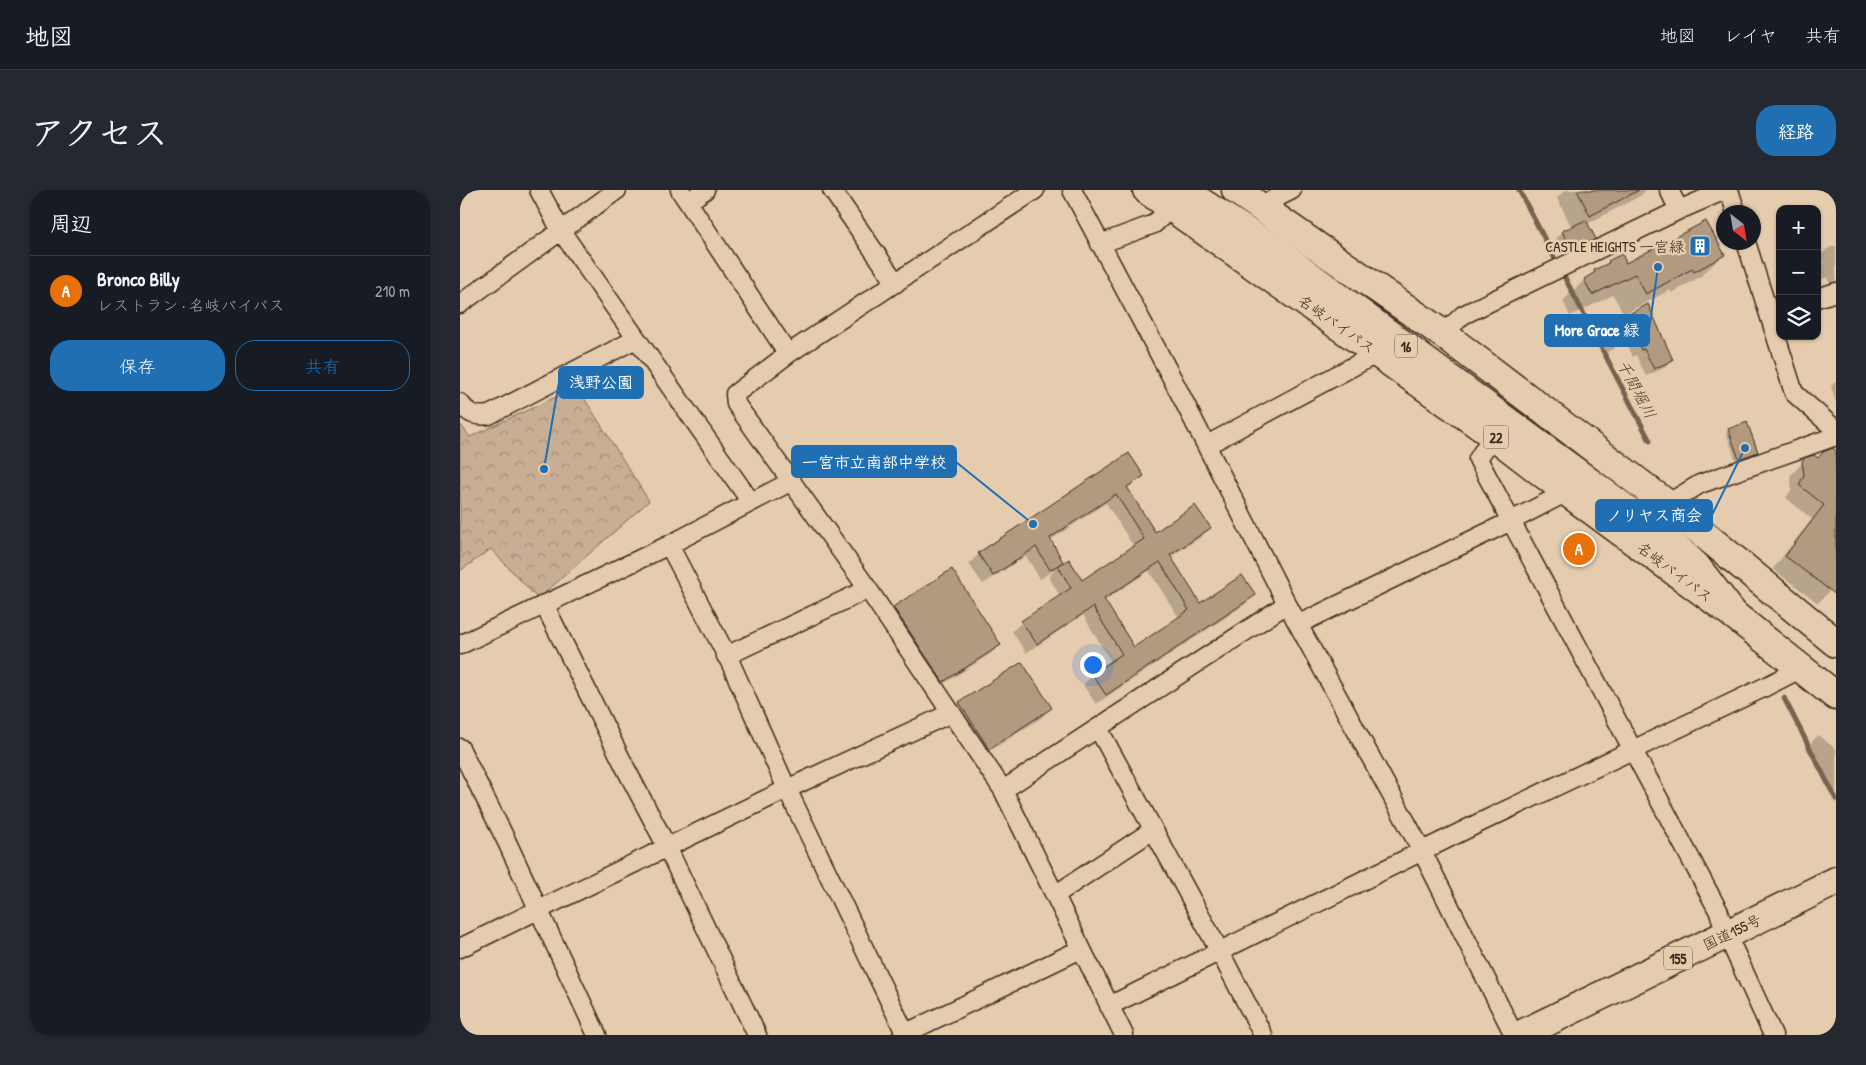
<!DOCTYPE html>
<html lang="ja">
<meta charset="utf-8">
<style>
:root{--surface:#171b24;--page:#242831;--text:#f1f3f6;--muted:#9ea1a6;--line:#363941;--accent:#1f6fb2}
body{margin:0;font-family:"Patrick Hand","Klee One",sans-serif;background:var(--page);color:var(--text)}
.controls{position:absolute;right:15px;top:15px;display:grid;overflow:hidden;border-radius:10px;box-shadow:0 1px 4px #0004}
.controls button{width:45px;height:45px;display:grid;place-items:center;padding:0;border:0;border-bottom:1px solid var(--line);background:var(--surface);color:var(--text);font:25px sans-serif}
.compass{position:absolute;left:1256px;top:15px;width:45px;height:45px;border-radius:50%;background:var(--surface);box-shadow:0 1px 4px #0004;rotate:149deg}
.you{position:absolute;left:632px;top:474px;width:18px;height:18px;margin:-12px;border:4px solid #fff;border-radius:50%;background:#1a73e8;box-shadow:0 0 0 8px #1a73e833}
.badge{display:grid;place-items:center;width:32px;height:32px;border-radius:50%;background:var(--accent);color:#fff;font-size:16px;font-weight:700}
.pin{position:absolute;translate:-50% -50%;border:2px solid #fff;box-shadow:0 1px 5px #0006}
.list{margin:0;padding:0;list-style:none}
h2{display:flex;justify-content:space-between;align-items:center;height:65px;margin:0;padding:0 20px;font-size:21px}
h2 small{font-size:16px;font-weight:400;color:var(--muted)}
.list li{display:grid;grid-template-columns:32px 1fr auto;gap:15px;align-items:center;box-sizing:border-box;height:70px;padding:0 20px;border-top:1px solid var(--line)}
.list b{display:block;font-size:19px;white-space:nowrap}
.list p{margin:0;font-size:16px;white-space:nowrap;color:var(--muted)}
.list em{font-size:16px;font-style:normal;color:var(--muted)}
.actions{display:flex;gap:10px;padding:15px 20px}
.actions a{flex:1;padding:11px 0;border:1px solid var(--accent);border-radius:20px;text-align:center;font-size:18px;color:var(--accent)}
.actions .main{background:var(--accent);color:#fff}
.icon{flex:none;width:28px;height:28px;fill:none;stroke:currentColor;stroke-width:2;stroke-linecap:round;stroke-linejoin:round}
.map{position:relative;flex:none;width:1376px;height:845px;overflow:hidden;border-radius:20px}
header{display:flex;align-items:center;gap:30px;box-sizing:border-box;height:70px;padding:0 25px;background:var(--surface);border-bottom:1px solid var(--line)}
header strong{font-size:24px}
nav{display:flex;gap:28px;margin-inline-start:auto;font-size:18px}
.intro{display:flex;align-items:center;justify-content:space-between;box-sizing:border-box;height:120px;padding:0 30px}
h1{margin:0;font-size:35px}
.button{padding:12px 22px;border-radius:20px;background:var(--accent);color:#fff;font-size:18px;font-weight:700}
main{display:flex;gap:30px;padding:0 30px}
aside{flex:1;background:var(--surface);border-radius:20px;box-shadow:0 1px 4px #0004}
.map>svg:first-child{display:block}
.park{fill:url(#park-crowns);stroke:#816c59}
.shadow{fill:#0003;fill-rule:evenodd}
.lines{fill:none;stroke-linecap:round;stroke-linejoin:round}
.stream{stroke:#766250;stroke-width:5}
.building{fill:#b29a81;stroke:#3b2a1e;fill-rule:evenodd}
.minor-casing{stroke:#3b2a1e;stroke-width:21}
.trunk-casing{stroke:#3b2a1e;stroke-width:31}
.motorway-casing{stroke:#3b2a1e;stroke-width:31}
.minor{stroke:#e6ccae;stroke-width:18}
.trunk{stroke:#e6ccae;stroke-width:28}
.motorway{stroke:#e6ccae;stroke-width:28}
.labels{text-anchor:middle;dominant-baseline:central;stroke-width:5;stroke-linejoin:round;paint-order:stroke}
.shield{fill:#e6ccae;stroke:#6e5b49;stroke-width:1}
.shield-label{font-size:14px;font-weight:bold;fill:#3b2a1e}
.poi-label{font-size:15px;fill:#3b2a1e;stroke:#e6ccae;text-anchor:end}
.street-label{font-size:15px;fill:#3b2a1e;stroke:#e6ccae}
.water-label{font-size:16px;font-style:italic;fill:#4f3d2f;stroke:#e6ccae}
.leader{fill:none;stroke:#1f6fb2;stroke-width:2}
.callout-dot{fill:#1f6fb2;stroke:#e6ccae;stroke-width:2}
.callout{fill:#1f6fb2;stroke:#1f6fb2;stroke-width:2}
.callout-label{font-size:16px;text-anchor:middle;font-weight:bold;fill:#fff}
</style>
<header>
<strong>地図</strong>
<nav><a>地図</a><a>レイヤ</a><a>共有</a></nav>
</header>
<div class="intro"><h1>アクセス</h1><a class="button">経路</a></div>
<main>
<aside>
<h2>周辺<small></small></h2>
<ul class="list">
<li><span class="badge" style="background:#e8710a">A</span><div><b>Bronco Billy</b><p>レストラン · 名岐バイパス</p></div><em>210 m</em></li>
</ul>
<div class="actions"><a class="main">保存</a><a>共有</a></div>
</aside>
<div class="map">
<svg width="1376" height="845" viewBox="0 0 1376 845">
<defs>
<pattern id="park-crowns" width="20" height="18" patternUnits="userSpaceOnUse" patternTransform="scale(1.25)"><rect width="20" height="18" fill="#c7ae94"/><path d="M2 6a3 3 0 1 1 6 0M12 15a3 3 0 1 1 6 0" fill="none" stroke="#a38e78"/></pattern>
</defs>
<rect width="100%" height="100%" fill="#e6ccae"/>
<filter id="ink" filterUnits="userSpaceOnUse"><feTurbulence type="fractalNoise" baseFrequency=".02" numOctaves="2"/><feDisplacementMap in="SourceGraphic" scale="10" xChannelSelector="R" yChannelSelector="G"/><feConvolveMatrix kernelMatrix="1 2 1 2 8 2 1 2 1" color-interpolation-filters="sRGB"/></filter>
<g filter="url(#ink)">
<!-- park -->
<path class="park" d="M117 197 189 311 78 409 31 359 0 381V234L10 247Z"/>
<!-- shadow -->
<path class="shadow" d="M1105 0H1186L1180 6 1127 34 1134 48 1128 55 1104 66 1096 49 1102 42 1112 38 1097 8Z
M1376 56V93L1370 94 1368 87 1363 89 1359 78 1363 74 1361 65 1368 58Z
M1263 65 1241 86 1212 103 1210 100 1164 124 1153 105 1110 126 1103 111 1124 90 1149 72 1165 75Z
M1187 116 1212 170 1204 178 1186 186 1176 165 1173 167 1166 152 1158 157 1148 138H1145Z
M1145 138 1155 158 1147 162 1139 145Z
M1376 191V213L1371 196Z
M1269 240 1297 262 1294 265 1276 271 1266 242Z
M1376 263V394L1358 413 1313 379 1352 329 1326 308 1332 299 1330 286 1345 270 1357 269Z
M682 286 667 299 695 343 749 338 740 348 710 367 740 414 794 405 784 415 636 514 623 495 633 485 652 473 623 425 566 463 552 441 562 432 600 406 589 387 594 380 580 389 566 366 523 394 509 374 519 364ZM646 313 674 357 621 392 609 371 596 378 602 372 589 351ZM689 381 719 428 673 458 644 411Z
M434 418 540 454 530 464 473 501 424 428Z
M561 473 590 518 581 528 519 568 490 523 499 513Z
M1358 545 1376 559V615L1365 595 1369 592 1360 583 1346 558Z"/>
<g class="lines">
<!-- stream -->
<path class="stream" d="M1059 0 1190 251
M1324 508 1376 609"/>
</g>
<!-- building -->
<path class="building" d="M1117 0H1179L1130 26Z
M1126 30 1136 49 1111 61 1102 41Z
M1246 31 1265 65 1234 82 1232 79 1186 104 1175 84 1132 105 1124 89 1135 82 1134 80 1149 73 1148 71 1162 64 1166 73Z
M1188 114 1213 170 1194 179 1184 159 1181 160 1174 145 1155 155 1146 136Z
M1287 232 1298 262 1279 269 1268 239Z
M1373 258 1376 261V405L1325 366 1364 315 1339 295 1344 285 1342 272 1344 268 1354 265 1358 268 1363 262Z
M669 263 684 286 667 297 695 342 735 315 751 338 710 365 740 413 782 385 796 405 646 505 632 484 662 464 633 417 577 454 561 431 611 398 598 376 609 369 622 390 684 349 656 304 590 348 603 372 590 380 576 357 533 386 518 363ZM700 372 729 420 674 457 644 409Z
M492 379 541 455 483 492 433 417Z
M562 472 592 518 529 559 499 512Z"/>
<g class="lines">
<!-- minor casing -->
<g class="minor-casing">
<path id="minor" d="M79 0 101 41 291 312
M220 0 328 164
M372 0 436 93
M575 0 328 164 275 204 276 214 408 399 543 600 664 845
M612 0 713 190 827 414 962 661 1054 845
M1209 0 1219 20
M1269 0 1276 22
M228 12 245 0
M800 16 832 0
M1286 52 1334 203 1376 240
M640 54 694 34 712 17
M1357 108 1376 102
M0 114 157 0
M983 144 1003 125 1219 20 1265 0
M0 213C8 224 16 227 29 225L176 149
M1033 245 1018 269 1259 722 1266 745
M747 255 918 163
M1207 314 1240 294 1376 246
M209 355 271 474 327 599 446 845
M84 414 167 581 207 657 297 845
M839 434 1051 331 1107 302
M0 455 209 355 332 291
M266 466 408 399
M638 538 760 762 803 845
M0 558 46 650 137 845
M543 600 827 414
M595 705 693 640
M0 758 327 599 491 523
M1274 760 1313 845
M649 816 1019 633 1305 497 1342 478
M442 845 621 759"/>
</g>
<!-- trunk casing -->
<g class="trunk-casing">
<path id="trunk" d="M687 0 1033 245 1107 302 1274 425 1376 506
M776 0 983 144 1207 314 1376 453
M1060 845 1376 691"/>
</g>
<!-- motorway casing -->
<g class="motorway-casing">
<path id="motorway" d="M722 0 816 61 1208 350 1236 376 1274 425"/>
</g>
<!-- minor -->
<use href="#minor" class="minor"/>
<!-- trunk -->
<use href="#trunk" class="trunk"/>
<!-- motorway -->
<use href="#motorway" class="motorway"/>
</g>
</g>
<!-- icons -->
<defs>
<g id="building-square" transform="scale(1.125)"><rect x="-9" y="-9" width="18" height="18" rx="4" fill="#1f6fb2" stroke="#e6ccae"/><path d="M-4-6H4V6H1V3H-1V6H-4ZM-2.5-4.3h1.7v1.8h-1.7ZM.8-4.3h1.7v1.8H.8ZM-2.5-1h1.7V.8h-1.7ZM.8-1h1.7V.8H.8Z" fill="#fff"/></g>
</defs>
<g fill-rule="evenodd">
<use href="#building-square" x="1240" y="56"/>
</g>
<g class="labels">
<!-- shield labels -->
<g class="shield">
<rect x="935" y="144.5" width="22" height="23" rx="4"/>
<rect x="1023.5" y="235.5" width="25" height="23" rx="4"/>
<rect x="1204" y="756.5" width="28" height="23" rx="4"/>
</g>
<g class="shield-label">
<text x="946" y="156">16</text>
<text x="1036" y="247">22</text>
<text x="1218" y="768">155</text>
</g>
<!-- poi labels -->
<g class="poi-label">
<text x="1224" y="56">CASTLE HEIGHTS 一宮緑</text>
</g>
<!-- street labels -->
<g class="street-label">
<text transform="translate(877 134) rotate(35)">名岐バイパス</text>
<text transform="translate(1215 382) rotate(37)">名岐バイパス</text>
<text transform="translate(1272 742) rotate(-26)">国道155号</text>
</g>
<!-- water labels -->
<g class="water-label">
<text transform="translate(1177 199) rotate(62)">千間堀川</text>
</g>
</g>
<!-- callouts -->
<path class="leader" d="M1198 77L1189 140M84 279L99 192M573 334L496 272M1285 258L1252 325"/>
<g class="callout-dot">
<circle cx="1198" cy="77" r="5"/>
<circle cx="84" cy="279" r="5"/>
<circle cx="573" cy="334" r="5"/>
<circle cx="1285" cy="258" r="5"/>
</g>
<g class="callout">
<rect x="1085" y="125" width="104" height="31" rx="5"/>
<rect x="99" y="177" width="84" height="31" rx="5"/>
<rect x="332" y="256" width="164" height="31" rx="5"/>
<rect x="1136" y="310" width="116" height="31" rx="5"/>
</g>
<g class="callout-label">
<text x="1137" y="146">More Grace 緑</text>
<text x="141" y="198">浅野公園</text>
<text x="414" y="278">一宮市立南部中学校</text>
<text x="1194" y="331">ノリヤス商会</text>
</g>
</svg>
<div class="controls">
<button>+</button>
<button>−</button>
<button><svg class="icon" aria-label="layers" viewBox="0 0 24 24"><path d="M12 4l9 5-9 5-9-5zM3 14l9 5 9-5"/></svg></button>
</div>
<svg class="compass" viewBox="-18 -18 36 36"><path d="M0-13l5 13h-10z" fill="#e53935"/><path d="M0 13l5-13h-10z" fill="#9ea1a6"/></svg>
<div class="you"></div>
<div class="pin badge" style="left:1119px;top:359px;background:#e8710a">A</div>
</div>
</main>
